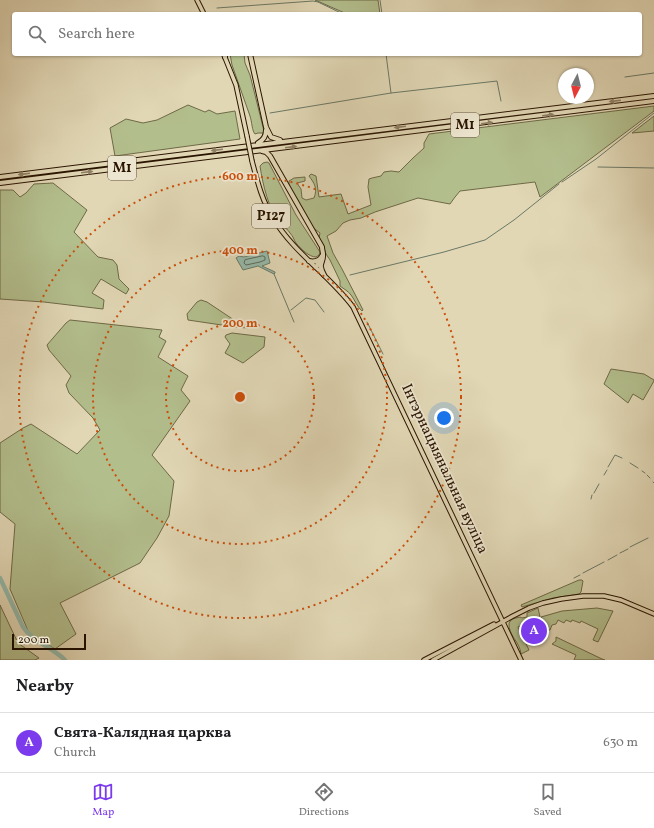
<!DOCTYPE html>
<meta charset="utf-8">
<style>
:root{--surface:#fff;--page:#f6f6f6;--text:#202124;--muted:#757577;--line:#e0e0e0;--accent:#7c3aed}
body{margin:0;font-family:Vollkorn,serif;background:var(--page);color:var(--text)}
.compass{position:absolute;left:558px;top:68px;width:36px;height:36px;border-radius:50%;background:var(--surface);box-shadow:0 1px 3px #0004;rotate:187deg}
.scale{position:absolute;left:12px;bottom:10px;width:74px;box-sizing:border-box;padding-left:4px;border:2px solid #2a1400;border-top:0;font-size:11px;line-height:14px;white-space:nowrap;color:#2a1400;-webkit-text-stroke:3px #ece5cf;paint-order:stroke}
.you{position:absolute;left:444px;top:418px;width:14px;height:14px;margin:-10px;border:3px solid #fff;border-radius:50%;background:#1a73e8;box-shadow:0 0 0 6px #1a73e833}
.badge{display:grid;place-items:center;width:26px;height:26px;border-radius:50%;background:var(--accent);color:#fff;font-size:13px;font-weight:700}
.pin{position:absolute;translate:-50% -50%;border:2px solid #fff;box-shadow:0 1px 4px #0006}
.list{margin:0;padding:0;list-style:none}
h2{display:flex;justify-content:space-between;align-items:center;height:52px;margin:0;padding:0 16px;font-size:17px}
h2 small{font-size:13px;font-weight:400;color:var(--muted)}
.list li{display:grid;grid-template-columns:26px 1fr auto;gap:12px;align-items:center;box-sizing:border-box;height:60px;padding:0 16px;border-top:1px solid var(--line)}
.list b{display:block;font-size:15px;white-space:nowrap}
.list p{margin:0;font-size:13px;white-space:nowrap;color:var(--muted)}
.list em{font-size:13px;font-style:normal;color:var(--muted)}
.icon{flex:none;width:22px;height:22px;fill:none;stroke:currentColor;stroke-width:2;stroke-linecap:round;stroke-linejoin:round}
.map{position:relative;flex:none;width:654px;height:660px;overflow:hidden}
.search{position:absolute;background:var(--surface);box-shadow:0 1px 3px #0004;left:12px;right:12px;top:12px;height:44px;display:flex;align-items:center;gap:10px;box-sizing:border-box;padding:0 14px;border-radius:4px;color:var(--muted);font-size:15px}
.sheet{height:112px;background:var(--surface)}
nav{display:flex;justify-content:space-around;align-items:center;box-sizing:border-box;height:56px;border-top:1px solid var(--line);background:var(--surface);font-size:11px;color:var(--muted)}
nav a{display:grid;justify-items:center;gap:2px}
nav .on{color:var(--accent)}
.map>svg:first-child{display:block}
.green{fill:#b3be8d;stroke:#6e6946}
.water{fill:#95baaa;stroke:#6a7866}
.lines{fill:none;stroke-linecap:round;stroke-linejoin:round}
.shore{stroke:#606755;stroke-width:1}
.stream{stroke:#6a7866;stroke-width:1}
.river{stroke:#95baaa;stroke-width:4.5}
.major-casing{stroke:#2a1400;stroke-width:5.5}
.highway-casing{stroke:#2a1400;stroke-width:6}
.major{stroke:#e1d7b5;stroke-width:3.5}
.highway{stroke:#e1d7b5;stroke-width:4}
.major-bridge-casing{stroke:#2a1400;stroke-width:5.5;stroke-linecap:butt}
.major-bridge{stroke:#e1d7b5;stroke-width:3.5}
.oneway{fill:#8f7f64}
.ring{fill:none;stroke:#cc4f0a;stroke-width:2;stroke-dasharray:2 4}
.labels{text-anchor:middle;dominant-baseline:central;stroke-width:3.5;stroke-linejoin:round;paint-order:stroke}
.shield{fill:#ece5cf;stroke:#64533e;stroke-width:1}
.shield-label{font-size:14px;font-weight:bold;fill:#2a1400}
.street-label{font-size:15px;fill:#2a1400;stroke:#ece5cf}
.centre{fill:#cc4f0a;stroke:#ece5cf;stroke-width:2}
.ring-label{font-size:12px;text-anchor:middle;font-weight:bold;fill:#cc4f0a;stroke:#ece5cf;stroke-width:3.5;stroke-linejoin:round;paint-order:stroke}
</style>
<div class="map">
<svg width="654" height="660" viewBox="0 0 654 660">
<rect width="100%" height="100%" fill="#e1d7b5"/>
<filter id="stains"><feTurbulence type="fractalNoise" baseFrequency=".005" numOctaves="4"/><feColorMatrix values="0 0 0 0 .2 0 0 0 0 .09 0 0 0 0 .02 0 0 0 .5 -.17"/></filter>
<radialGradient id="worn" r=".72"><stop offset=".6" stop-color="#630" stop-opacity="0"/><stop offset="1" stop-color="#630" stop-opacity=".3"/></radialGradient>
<!-- green -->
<path class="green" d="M315 0H378L380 14H347Z
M230 54H244L245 63 250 75 264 131 263 133H258L255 134C252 131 252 122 250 116L232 65Z
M188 105 205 112 209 110 217 114 235 111 240 139 115 156 110 128 126 119 143 123 157 120Z
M654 106V111L540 197 535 182 460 191 455 197 450 204 418 198 375 212 361 218 350 220 343 223 336 231 327 236 333 253 342 269 360 304 363 310 362 311C357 307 355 300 351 295 348 291 344 289 340 286V281L330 260 326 254 323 245 319 238 320 233 312 227 289 186V181L294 178 305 177V181L297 183 301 189 302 198 306 200 314 198C318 188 314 183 309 176L311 174 316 176 319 197 341 194 348 214 371 205 368 187 369 179 372 178 381 176 384 172 391 171 399 172 413 158 424 148V143L429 134Z
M654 116V131L632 133Z
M267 162 269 163 296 215 320 252 319 255 316 257C309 257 301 249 296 243 294 240 293 236 290 233 288 229 284 228 281 224 268 209 263 185 260 166L263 163Z
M53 183 87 210 74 232 98 257 113 260 117 265 119 279 129 289 126 294 101 279 92 293 104 300 103 309 44 302 0 299V190H13L20 197 26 193 34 184Z
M201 300 207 302 240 324 249 326 248 328 235 327 188 320 187 314 197 302Z
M70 320 162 330 159 337 166 341 158 357 188 376 181 390 190 401 152 455 174 481 169 516 157 538 140 563 60 603 76 634 55 649 29 633 10 589 15 524 0 512V443L23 428 31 424 77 454 100 430 93 418 69 393 66 385 71 376 49 350 47 345 66 323Z
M232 333 265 337 264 347 243 363 225 353 230 344 225 337 226 335Z
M611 369 644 374 654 380V381L643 400 633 394 628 403 604 384Z
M579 580H582L583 581 581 592 579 594 553 598 522 607 521 605Z
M0 605 18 643 39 658 35 660H0Z
M538 608 540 617 518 627 529 650 521 654C520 642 508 635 509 623L512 619 520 617 522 618 527 617V613Z
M597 608 613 611 598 642 593 640 598 629 581 621 580 623 572 620 571 622 566 620 564 623 558 620 556 624 552 625 550 630H548L541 617 562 611Z
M556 637 602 659 605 660H574L576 655 552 644 556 641Z"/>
<!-- water -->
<path class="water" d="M267 251 270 263 262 266 275 272V273L274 274 258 266 243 270 236 258 239 256 244 257Z"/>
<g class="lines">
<!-- shore -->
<path class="shore" d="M263 256 265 257V260L260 262 246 265 244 263 245 260Z"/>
<!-- stream -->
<path class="stream" d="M380 0 382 14
M217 8 313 1 318 2 343 14
M386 54 391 93
M625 77 654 73
M270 113 391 93 497 81 501 101
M598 167 654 168
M562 182 596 159 654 113
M274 274 294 322
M350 275 444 252 485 240 514 220 559 184
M291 310 306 298 315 300 324 312
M367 322 383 354
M630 463 638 468
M608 467 615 455 622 458
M642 471 645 473
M604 475 607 470
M647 475 650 478
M653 482 654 483
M594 493 599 484
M591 499 592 495
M630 547 648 538
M620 553 628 549
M608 560 617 555
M583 573 604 562
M574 578 580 575"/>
<!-- river -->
<path class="river" d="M0 578 23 627C33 642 52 647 65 660"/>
<!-- major casing -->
<g class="major-casing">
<path id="major" d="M197 0 204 14
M224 55 236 85 247 136
M252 161C257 180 262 201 273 218 294 253 329 275 353 307L521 660
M424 660 494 624
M433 660 513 616 529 608 543 603 561 599 583 596H604L621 600 654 614"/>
</g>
<!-- highway casing -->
<g class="highway-casing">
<path id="highway" d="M250 54 266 127 271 137 280 140
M225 57V54
M258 143C264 140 266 136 266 130
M262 151 266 152 270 156 322 247C322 250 323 252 323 254 324 264 317 262 324 275
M0 177 654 96
M0 183 654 101
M309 261C314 262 319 262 322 256
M316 267 321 260"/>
</g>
<!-- major -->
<use href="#major" class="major"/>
<!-- highway -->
<use href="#highway" class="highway"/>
<!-- major-bridge casing -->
<g class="major-bridge-casing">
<path id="major-bridge" d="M247 136 252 161"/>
</g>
<!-- major-bridge -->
<use href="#major-bridge" class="major-bridge"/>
</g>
<!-- one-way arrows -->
<defs><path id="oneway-solid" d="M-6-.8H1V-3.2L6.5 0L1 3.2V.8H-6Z"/></defs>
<g class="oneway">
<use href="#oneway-solid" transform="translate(615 101) rotate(173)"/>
<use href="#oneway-solid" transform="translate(548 115) rotate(-7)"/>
<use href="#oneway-solid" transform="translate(487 123) rotate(-7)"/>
<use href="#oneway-solid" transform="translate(400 127) rotate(173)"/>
<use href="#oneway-solid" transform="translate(291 147) rotate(-7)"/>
<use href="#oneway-solid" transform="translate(217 150) rotate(173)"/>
<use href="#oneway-solid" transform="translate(87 172) rotate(-7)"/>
<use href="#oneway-solid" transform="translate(24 174) rotate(173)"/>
</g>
<!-- distance rings -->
<g class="ring">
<circle cx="240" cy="397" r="74"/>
<circle cx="240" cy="397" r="147"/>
<circle cx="240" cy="397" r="221"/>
</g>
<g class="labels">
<!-- shield labels -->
<g class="shield">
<rect x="451" y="113" width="28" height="24" rx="3"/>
<rect x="108" y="156" width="28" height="24" rx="3"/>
<rect x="252" y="204" width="38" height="24" rx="3"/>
</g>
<g class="shield-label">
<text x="465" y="125">М1</text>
<text x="122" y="168">М1</text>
<text x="271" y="216">Р127</text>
</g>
<!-- street labels -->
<g class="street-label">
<text transform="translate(444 469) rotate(65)">Інтэрнацыянальная вуліца</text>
</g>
</g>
<circle cx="240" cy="397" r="6" class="centre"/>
<g class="ring-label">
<text x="240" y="180">600 m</text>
<text x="240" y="254">400 m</text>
<text x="240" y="327">200 m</text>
</g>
<rect width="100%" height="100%" filter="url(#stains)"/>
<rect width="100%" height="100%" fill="url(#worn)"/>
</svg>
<svg class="compass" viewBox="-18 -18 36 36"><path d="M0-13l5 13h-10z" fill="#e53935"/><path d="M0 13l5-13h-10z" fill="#757577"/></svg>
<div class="scale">200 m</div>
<div class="you"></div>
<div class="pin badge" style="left:534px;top:631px">A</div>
<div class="search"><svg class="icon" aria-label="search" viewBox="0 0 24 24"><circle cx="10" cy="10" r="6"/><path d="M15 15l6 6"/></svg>Search here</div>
</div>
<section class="sheet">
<h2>Nearby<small></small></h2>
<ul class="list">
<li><span class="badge">A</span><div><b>Свята-Калядная царква</b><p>Church</p></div><em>630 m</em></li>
</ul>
</section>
<nav>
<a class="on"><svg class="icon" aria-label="map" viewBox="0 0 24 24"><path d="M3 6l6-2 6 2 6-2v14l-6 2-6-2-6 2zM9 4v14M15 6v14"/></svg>Map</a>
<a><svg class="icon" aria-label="directions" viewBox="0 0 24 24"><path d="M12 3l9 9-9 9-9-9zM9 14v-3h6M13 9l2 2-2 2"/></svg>Directions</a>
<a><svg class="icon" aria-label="saved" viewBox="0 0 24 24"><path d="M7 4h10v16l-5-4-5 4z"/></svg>Saved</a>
</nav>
